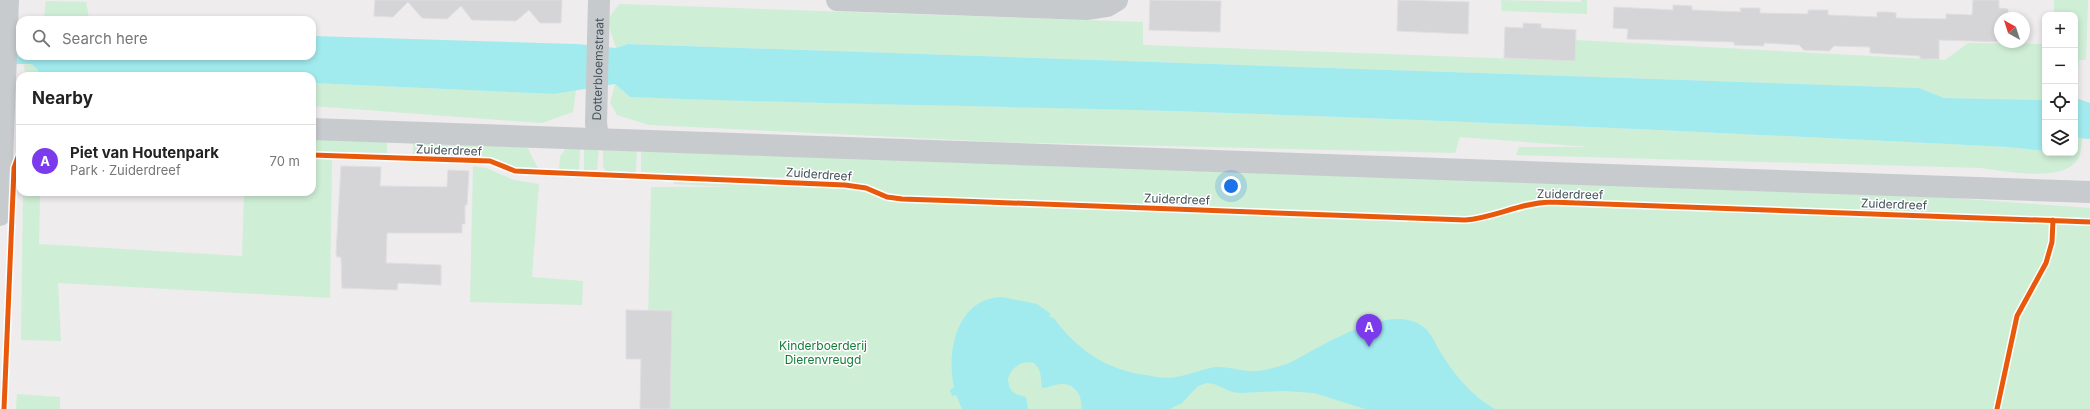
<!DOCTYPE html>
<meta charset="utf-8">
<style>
:root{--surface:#fff;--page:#f2f2f2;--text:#222;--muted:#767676;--line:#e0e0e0;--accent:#7c3aed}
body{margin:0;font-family:Inter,sans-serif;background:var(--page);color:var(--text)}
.controls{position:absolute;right:12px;top:12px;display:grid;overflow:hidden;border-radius:8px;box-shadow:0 2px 6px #0003}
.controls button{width:36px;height:36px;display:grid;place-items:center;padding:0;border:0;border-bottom:1px solid var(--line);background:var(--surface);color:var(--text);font:20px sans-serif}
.compass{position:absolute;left:1994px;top:12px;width:36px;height:36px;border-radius:50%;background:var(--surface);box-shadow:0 2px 6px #0003;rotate:321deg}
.you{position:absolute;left:1231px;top:186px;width:14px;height:14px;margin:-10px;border:3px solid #fff;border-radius:50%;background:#1a73e8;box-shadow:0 0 0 6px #1a73e833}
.badge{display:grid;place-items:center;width:26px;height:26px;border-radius:50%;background:var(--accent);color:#fff;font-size:13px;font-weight:700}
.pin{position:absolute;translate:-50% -33px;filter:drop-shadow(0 1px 2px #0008)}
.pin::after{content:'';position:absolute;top:21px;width:14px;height:12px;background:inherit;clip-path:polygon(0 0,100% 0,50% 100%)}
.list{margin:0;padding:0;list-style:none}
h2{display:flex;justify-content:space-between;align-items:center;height:52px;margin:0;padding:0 16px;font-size:17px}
h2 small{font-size:13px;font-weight:400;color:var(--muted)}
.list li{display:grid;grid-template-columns:26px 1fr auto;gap:12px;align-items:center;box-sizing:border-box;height:72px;padding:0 16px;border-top:1px solid var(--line)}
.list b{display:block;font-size:15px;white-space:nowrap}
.list p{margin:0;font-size:13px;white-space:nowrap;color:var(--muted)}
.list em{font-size:13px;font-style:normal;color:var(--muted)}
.icon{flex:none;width:22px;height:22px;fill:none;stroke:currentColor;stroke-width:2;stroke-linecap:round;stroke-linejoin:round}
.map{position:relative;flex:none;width:2090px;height:409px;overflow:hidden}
.search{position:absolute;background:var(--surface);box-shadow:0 2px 6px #0003;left:16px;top:16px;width:300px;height:44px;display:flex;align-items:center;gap:10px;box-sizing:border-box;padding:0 14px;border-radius:12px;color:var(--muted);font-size:15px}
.panel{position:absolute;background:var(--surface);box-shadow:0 2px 6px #0003;left:16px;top:72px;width:300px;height:124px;border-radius:12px}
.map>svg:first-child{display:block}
.green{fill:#cfeed6}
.water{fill:#a1ebef}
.building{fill:#d5d5d7;stroke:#dfdee0}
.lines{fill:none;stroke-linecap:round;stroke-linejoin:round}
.street{stroke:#c6cacc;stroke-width:22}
.secondary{stroke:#c7cbce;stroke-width:22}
.cycleway-casing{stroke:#fff;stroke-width:8}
.cycleway{stroke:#e8590c;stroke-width:5}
.labels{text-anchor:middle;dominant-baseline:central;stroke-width:3;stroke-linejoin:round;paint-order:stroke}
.street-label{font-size:12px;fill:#43525a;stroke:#fff}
.park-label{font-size:12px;fill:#127d37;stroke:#fff}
</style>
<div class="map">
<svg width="2090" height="409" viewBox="0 0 2090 409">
<rect width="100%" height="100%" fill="#eeeced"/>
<!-- green -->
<path class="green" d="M1501 0 1581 2V0H1587V14L1502 11Z
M2054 0H2088L2086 60H2079L2076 98 2075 15H2054Z
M46 1 86 2 89 18 44 17Z
M620 4 1143 22V45L1575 61 1576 40 1945 60 1968 43 2045 44V100L1944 98 1919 88 628 44 616 48C610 26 602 21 620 4Z
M32 64 43 76H25L24 65Z
M312 83 554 94 576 90 573 112 542 123 312 106Z
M615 84 630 97C810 104 990 105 1170 111 1449 120 1728 133 2007 147L2045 151V153H2075V138L2082 139C2081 144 2081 152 2079 157 2066 184 2005 171 1981 168L1516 155 1519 147H1590L1460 137 1455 153 999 142 649 125 617 115 610 103Z
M312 139 387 142V153L312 151Z
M413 143 527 147 538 168 514 167 500 160 489 157 413 154Z
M566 148 580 149 579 170 559 169 560 157Z
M584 149H599L597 170H584Z
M603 150 637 151 636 172 606 171 603 167Z
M641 151 1938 197 2090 208V409H646L651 187H731L674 184V182L799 187H874L840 180 641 172Z
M312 159H332L330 298 58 283 61 341 21 340 23 192H40L39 244 242 256 244 192H312Z
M473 166 486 168 514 180 539 184 532 277 583 281 582 305 470 302Z
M17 394 60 397V409H16Z"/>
<!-- water -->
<path class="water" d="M0 36H20V56H312V36L577 44 616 48 628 44 1919 88 1944 98 2045 100V151L2007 147C1728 133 1449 120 1170 111 990 106 810 104 630 97L615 84 554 94 312 83V76H43L32 64H0Z
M2076 98 2090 103V139L2075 138Z
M1002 297 1037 304 1051 314 1049 315 1052 318 1053 317C1076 349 1106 370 1146 375 1156 377 1166 379 1176 377 1189 375 1202 369 1215 367 1229 366 1243 372 1257 371 1267 370 1277 367 1287 364 1318 349 1389 301 1422 326 1430 331 1435 342 1439 350 1454 374 1470 395 1495 409H1365L1314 393 1284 391 1240 393 1232 392 1214 384 1207 383 1198 386 1182 403 1170 409H1081C1083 396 1075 383 1061 384 1054 384 1048 388 1042 388 1040 378 1043 372 1034 363 1022 360 1011 367 1008 379 1009 392 1014 394 1026 397L1028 409H962L956 395 952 396 950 390 954 387C946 351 957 298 1002 297Z"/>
<!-- building -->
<path class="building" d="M375 0H562L561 23H540L529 10 516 21 472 20 461 6 447 19 422 18 408 2 393 17 374 16Z
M1150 0 1221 1 1220 32 1149 30Z
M1398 0 1469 2 1468 34 1397 31Z
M1973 0H1999V8L2008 9V18H2000V42H2007L1939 40V59H1920V56L1870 53V47L1834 46 1829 51 1804 50 1799 45 1764 43V46L1734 45V42L1627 39 1628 29 1613 28 1614 7 1673 10V5L1692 6V10L1741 12 1740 8H1760V13L1808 14V10H1828V15L1877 17V12H1887L1896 13V18L1946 19V14L1972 15Z
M1523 23 1541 24V28L1576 30 1575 61 1504 58 1505 27 1523 28Z
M341 166 381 167 380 186 447 187 448 170 469 171 467 205H465V224H462V233H387L386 263 441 265V285L398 283 397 290 342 288 341 257H337L336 253Z
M626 310 672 311 670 409H640L641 359H626Z"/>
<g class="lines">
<!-- street -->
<g class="street">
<path d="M837 0 1088 9 1107 6 1117 0"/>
<path id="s1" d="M598 138 596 123 599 0"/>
</g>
<!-- secondary -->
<path class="secondary" d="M312 129 2090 192
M0 215 8 0"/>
<!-- cycleway casing -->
<g class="cycleway-casing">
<path id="cycleway" d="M312 155 490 161 515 171 536 172 845 185 866 188 887 197 902 199 960 201 1465 220C1494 218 1519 203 1550 202L2090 222
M4 409 14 168 20 152
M1997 409 2017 316 2046 263 2052 242 2053 220"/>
</g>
<!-- cycleway -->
<use href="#cycleway" class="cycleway"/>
</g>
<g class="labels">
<!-- street labels -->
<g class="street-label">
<text stroke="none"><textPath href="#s1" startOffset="69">Dotterbloemstraat</textPath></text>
<text transform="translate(449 150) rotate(2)">Zuiderdreef</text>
<text transform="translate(819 174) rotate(4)">Zuiderdreef</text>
<text transform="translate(1570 194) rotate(1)">Zuiderdreef</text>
<text transform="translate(1177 199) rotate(2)">Zuiderdreef</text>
<text transform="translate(1894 204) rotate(2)">Zuiderdreef</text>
</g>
<!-- park labels -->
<g class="park-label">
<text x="823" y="345">Kinderboerderij<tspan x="823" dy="14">Dierenvreugd</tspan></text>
</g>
</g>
</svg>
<div class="controls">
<button>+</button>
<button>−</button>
<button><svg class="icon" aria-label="locate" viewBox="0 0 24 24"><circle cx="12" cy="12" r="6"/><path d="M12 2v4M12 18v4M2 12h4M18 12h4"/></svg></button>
<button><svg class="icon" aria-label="layers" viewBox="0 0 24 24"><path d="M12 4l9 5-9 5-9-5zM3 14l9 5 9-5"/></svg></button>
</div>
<svg class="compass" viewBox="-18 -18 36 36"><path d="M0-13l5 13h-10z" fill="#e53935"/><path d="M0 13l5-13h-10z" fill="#767676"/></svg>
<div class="you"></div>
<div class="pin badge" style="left:1369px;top:347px">A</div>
<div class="search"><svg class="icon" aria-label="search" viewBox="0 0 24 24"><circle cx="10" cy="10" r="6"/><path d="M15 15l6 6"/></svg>Search here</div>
<section class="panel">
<h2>Nearby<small></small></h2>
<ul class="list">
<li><span class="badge">A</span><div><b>Piet van Houtenpark</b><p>Park · Zuiderdreef</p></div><em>70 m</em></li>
</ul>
</section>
</div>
